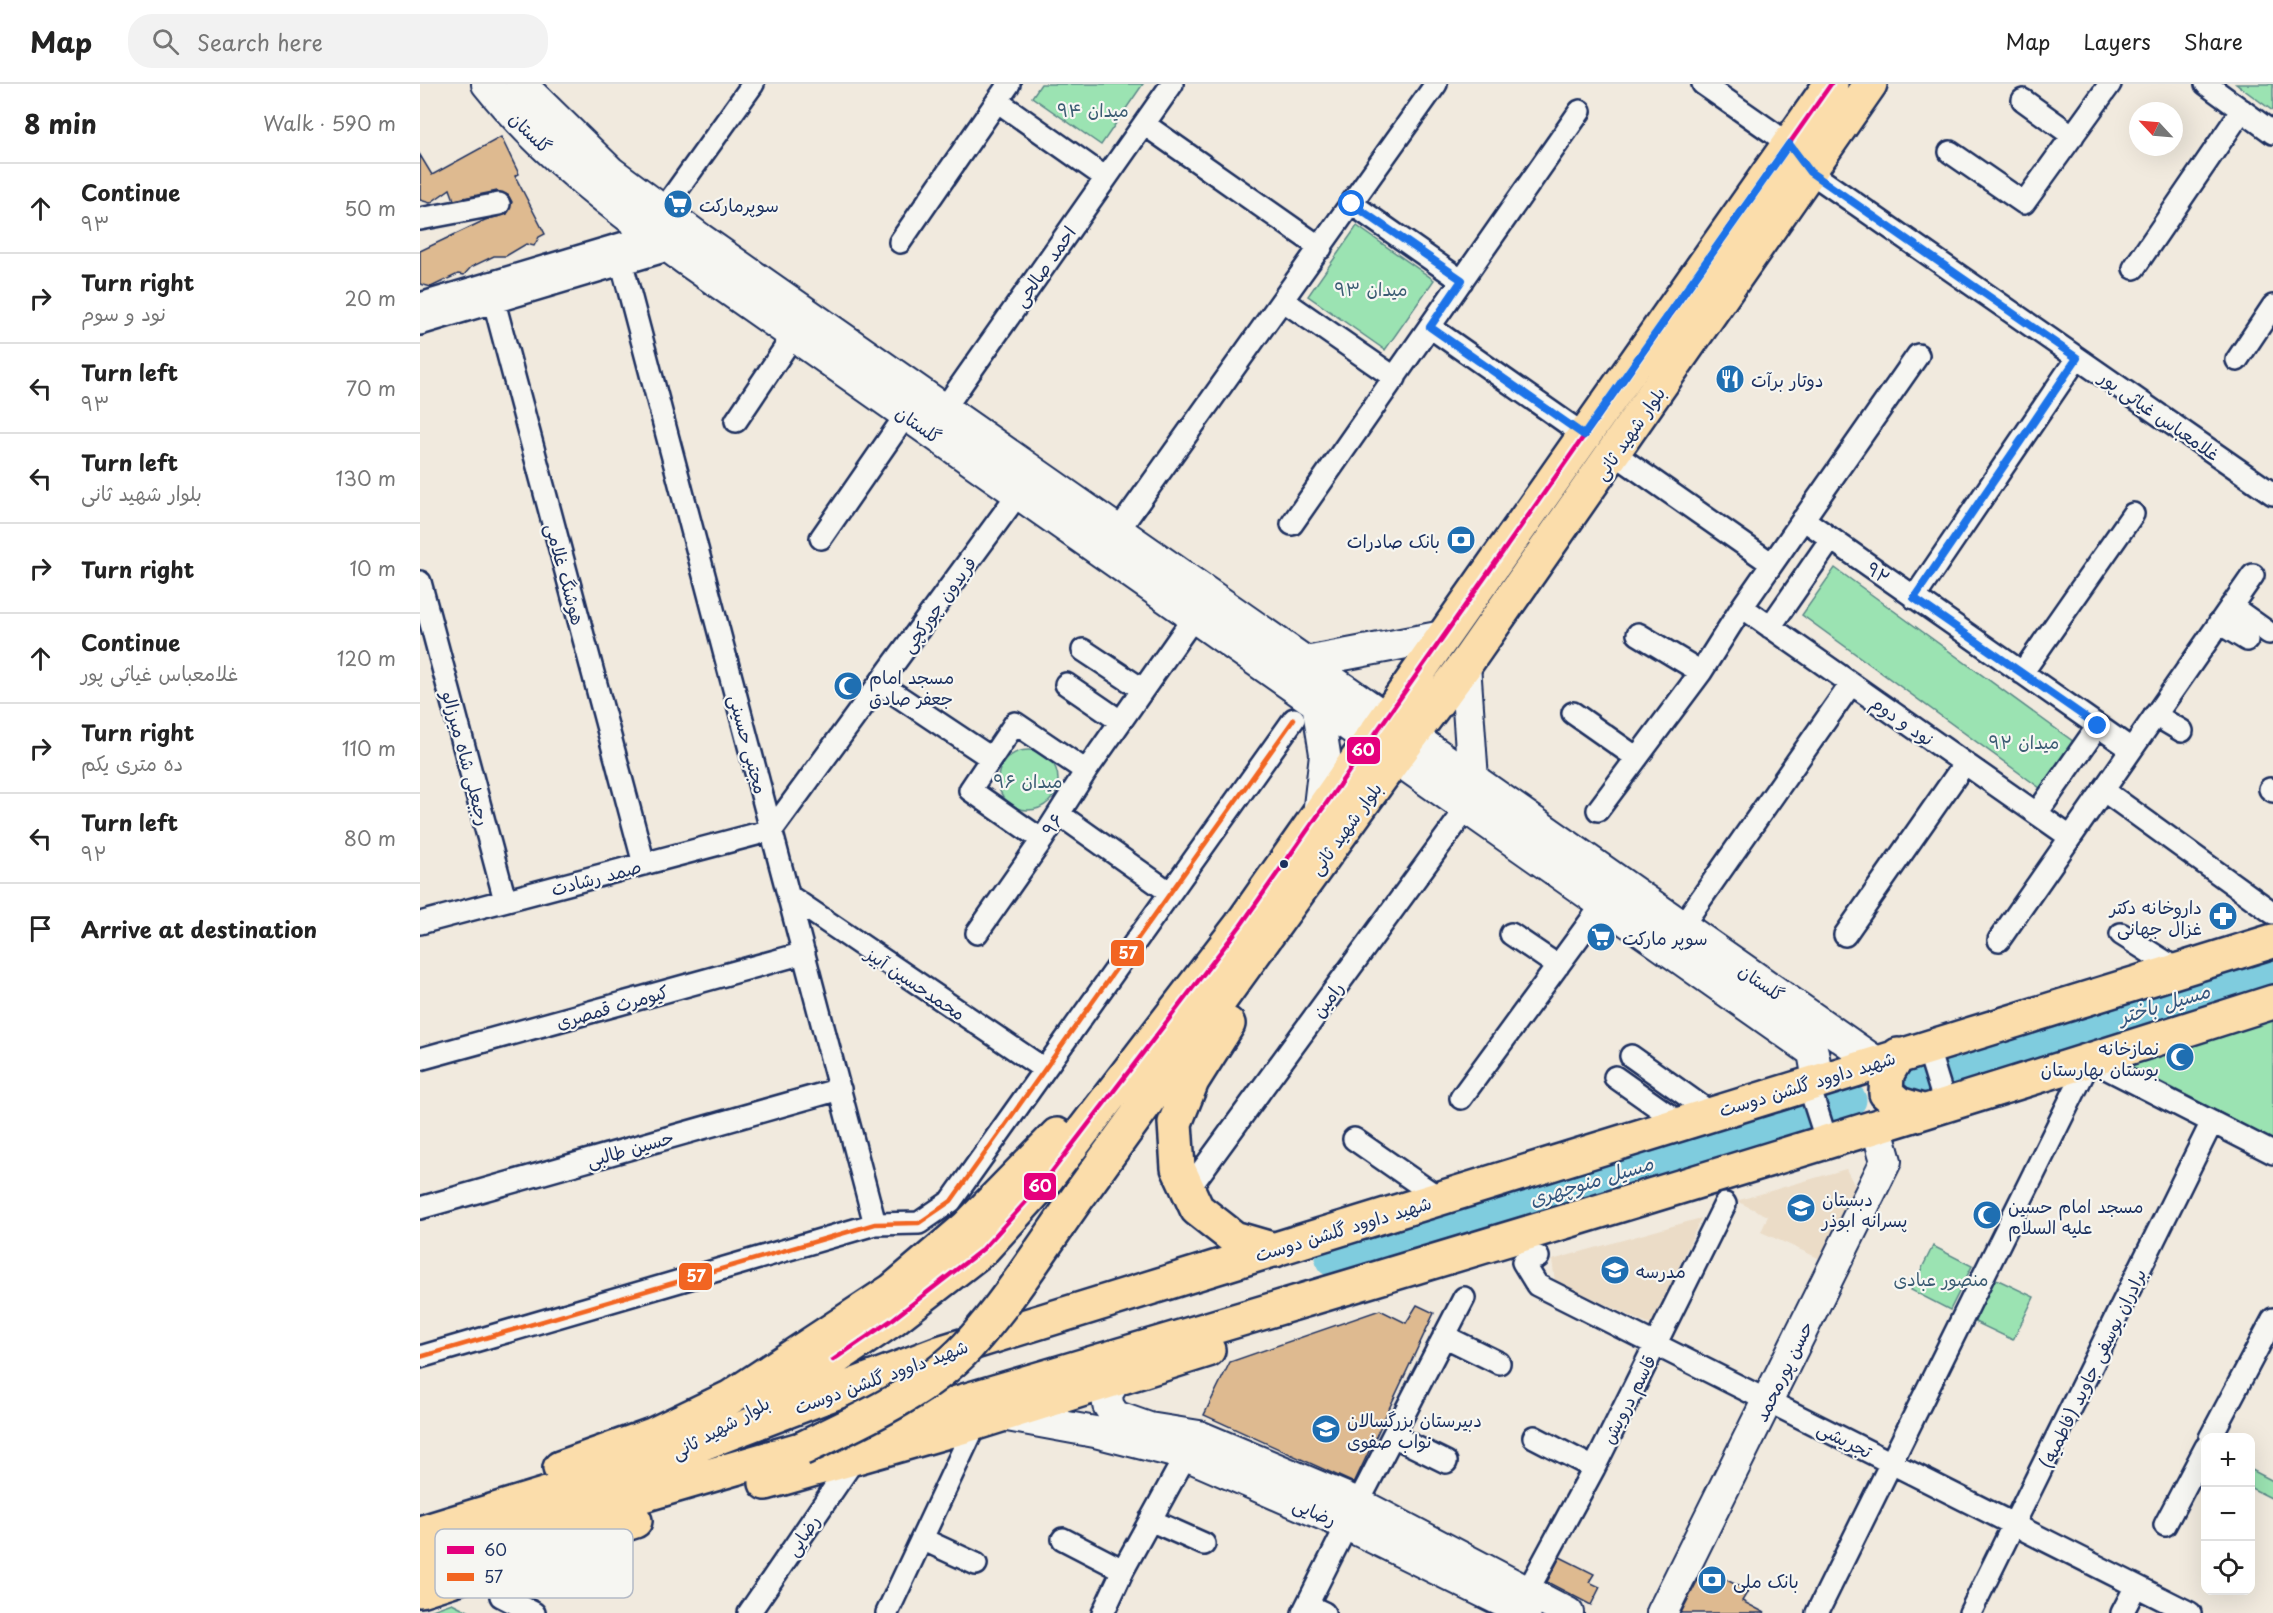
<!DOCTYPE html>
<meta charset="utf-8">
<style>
:root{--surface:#fff;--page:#f2f2f2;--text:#222;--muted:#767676;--line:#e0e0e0}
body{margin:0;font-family:"Playpen Sans","Playpen Sans Arabic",sans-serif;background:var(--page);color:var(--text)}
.controls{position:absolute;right:18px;bottom:18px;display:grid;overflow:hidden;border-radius:12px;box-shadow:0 6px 24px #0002}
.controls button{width:54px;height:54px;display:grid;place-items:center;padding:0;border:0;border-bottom:2px solid var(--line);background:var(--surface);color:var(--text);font:30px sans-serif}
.compass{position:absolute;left:1709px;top:18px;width:54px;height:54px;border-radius:50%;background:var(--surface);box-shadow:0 6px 24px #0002;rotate:296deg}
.stop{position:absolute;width:18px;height:18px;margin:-14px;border:4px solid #1a73e8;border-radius:50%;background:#fff}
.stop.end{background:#1a73e8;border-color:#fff;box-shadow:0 2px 6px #0008}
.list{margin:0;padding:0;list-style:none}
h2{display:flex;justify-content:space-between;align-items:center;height:78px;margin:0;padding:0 24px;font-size:26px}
h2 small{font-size:20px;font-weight:400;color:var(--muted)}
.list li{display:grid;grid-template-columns:39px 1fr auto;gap:18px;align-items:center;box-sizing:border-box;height:90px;padding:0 24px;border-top:2px solid var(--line)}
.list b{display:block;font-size:22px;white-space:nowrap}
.list p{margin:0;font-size:20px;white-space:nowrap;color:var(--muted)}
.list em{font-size:20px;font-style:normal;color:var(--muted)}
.icon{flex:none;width:33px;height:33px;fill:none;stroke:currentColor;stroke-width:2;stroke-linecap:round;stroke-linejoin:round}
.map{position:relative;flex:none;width:1853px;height:1529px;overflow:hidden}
header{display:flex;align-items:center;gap:36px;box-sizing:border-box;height:84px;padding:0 30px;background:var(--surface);border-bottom:2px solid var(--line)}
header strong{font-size:28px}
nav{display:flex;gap:33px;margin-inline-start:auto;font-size:21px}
.search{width:420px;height:54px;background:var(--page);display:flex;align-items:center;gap:15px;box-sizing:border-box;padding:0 21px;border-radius:24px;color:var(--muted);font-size:22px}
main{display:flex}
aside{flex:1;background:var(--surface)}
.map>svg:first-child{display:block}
.built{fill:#ebdcc7}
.green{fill:#9be3b2;stroke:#5b8988;stroke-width:1.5}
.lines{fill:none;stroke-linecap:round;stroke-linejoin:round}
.river{stroke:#7fccde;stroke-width:33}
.building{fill:#deba90;stroke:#1b2f5e;stroke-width:1.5}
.street-casing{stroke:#1b2f5e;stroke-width:26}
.secondary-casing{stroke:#1b2f5e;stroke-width:34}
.primary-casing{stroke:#1b2f5e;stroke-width:38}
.street{stroke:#f6f6f2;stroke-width:21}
.secondary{stroke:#f6f6f2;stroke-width:30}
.primary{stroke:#fbddab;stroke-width:33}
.primary-bridge-casing{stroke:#1b2f5e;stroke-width:38;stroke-linecap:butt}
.primary-bridge{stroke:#fbddab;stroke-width:33}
.bus-1-casing{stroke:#f6f6f2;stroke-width:9}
.bus-2-casing{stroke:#f6f6f2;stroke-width:9}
.bus-1{stroke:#e5007d;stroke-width:4.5}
.bus-2{stroke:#f26522;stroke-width:4.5}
.route{stroke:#1a73e8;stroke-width:8}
.bus-dot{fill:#1b2f5e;stroke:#f6f6f2;stroke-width:2}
.labels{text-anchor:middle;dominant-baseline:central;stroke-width:4.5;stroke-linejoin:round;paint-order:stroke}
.park-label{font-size:18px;fill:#3b5c73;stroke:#f6f6f2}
.street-label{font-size:18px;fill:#1b2f5e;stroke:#f6f6f2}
.poi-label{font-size:18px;fill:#1b2f5e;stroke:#f6f6f2;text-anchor:start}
.water-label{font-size:20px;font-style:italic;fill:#34567e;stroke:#f6f6f2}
.key{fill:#f6f6f2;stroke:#b4bac6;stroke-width:1.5}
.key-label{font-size:16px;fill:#1b2f5e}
.line-badge{stroke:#f6f6f2;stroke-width:2}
.badge-label{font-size:16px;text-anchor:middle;font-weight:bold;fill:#fff}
</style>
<header>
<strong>Map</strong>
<div class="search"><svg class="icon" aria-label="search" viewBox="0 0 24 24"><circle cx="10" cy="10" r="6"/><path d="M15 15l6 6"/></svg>Search here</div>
<nav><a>Map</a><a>Layers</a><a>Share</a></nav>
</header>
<main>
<aside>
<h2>8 min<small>Walk · 590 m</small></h2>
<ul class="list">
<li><svg class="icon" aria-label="ahead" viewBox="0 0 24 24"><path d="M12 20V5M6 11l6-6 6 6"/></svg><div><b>Continue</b><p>۹۳</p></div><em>50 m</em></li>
<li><svg class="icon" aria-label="right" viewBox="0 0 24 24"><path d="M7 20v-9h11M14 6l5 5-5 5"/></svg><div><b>Turn right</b><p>نود و سوم</p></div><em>20 m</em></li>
<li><svg class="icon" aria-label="left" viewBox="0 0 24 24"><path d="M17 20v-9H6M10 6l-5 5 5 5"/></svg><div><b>Turn left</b><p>۹۳</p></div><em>70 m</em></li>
<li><svg class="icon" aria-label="left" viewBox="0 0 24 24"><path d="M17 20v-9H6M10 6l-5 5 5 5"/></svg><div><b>Turn left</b><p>بلوار شهید ثانی</p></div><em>130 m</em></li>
<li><svg class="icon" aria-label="right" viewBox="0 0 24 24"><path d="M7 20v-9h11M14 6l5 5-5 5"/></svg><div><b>Turn right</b></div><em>10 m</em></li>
<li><svg class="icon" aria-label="ahead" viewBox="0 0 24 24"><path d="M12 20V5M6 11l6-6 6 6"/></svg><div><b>Continue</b><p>غلامعباس غیاثی پور</p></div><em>120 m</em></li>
<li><svg class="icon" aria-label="right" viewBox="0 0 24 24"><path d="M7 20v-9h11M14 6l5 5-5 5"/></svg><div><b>Turn right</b><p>ده متری یکم</p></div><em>110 m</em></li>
<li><svg class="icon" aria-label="left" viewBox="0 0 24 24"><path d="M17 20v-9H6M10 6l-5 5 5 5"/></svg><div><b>Turn left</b><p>۹۲</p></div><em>80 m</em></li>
<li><svg class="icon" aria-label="arrive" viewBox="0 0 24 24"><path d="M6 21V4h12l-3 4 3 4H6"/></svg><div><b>Arrive at destination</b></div></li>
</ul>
</aside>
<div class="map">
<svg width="1853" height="1529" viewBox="0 0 1853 1529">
<rect width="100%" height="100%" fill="#f1eade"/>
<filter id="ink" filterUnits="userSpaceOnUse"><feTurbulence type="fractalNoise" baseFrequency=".0167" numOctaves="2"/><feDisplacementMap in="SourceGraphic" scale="12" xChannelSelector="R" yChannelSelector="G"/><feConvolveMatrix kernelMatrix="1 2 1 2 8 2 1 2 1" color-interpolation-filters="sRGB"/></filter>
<g filter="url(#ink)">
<!-- built -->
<path class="built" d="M1426 1085 1437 1106 1405 1177 1341 1148 1348 1132 1316 1117Z
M1281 1134 1232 1242 1135 1197 1132 1176Z"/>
<!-- green -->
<path class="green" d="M621 0H723L681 61 612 13Z
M1816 0H1853V27Z
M937 142 1014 196 965 266 888 212Z
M1415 484 1654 658 1620 704 1382 531Z
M578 696a30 30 0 1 1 60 0a30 30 0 1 1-60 0Z
M1853 933V1056L1706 980Z
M1513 1162 1552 1182 1530 1226 1491 1206Z
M1574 1194 1614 1213 1593 1256 1553 1237Z
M1830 1385 1853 1397V1415L1831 1404Z
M32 1519 52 1529H4Z"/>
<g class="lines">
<!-- river -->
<path class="river" d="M1496 994 1853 885
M912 1176 1430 1016"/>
</g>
<!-- building -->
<path class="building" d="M81 53 99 90 95 92 125 150 119 153 114 162 106 160 86 172H74L51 183 44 191 38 190 11 203 0 200V167L65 136 87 130 92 118 88 111 77 107 34 116 30 105 10 119 0 116V71L12 91Z
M997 1221 1014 1229 934 1399 784 1331 810 1278 960 1226 986 1239Z
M1140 1473 1174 1490 1169 1498 1180 1503 1171 1521 1127 1498Z
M1284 1484 1328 1507 1322 1517 1345 1529H1261Z"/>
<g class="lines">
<!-- street casing -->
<g class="street-casing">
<path id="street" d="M1283 0 1369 60
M1786 0 1853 49
M1603 16 1653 52
M577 17 686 94
M724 40 901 164
M1530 68 1604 119 1690 0
M1390 88 1853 410
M932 120 1042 197
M243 126 333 0
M0 135 79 120
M480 158 589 0
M202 180 455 1140
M1714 184 1822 26
M69 199 224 780
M864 217 975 294
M0 220 231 151
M0 240 251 165
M1010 243 1164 351
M1817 276 1853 222
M524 325 752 0
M316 337 373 252
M1195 370 1352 480
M1383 435 1711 665
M872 440 1160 27
M698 447 1016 0
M401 454 486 331
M0 498 85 816
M1494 514 1657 274
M1811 522 1849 549
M1322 523 1650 753
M1799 539 1827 556
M1350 543 1411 455
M1218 550 1281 588
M663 566 722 605
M1602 589 1713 430
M460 600 571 674
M646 600 700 637
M1153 629 1217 674
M1735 631 1762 647
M595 639 666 687 622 756 550 706Z
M666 687 774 533
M1850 705 1853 707
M1683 706 1853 829
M1178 726 1281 588 1322 523 1498 271
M1617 729 1678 642
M639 730 749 808
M369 812 624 985
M0 839 352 746 598 410
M1262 842 1431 600
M557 849 622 756
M1091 850 1138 882
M1701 850 1758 886
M1425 851 1545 679
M1579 856 1833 491
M1507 962 1525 1020
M1211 972 1291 1029
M0 975 384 869
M1195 993 1260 1039
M1388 999 1407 1058
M1041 1014 1183 820
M934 1055 1019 1114
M768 1106 1047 724
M0 1124 420 1005
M1118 1173 1103 1178 1117 1201 1770 1529
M1024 1252 1079 1279
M0 1273 455 1140 499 1139 531 1117 874 635
M973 1352 1026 1378
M1114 1353 1174 1384
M1790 1354 1853 1235
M938 1419 1044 1214
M730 1436 784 1460
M1745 1441 1786 1363
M502 1455 556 1480
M643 1455 703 1486
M1107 1508 1174 1384 1305 1120
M81 1512 114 1529
M887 1521 904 1529
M329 1529 435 1374
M467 1529 556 1339
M683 1529 703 1486 766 1371
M883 1529 927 1441
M1397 1529 1670 976 1853 1069
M1550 1529 1792 1038
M1702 1529 1716 1502"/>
</g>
<!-- secondary casing -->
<g class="secondary-casing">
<path id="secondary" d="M67 0C123 70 194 123 266 176L950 657
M101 0 190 87 281 155 966 634
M886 578 1023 552
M1045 581 1053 695
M897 619 905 670 898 731
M992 652 1456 978
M975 674 1393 968 1398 996
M695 1297 687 1310 688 1321 695 1332 729 1344 779 1352 938 1419 1148 1529
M582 1331 675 1348 766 1371 927 1441 1106 1529
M1242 1529 1466 1077 1456 1042"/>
</g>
<!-- primary casing -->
<g class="primary-casing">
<path id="primary" d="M808 940 772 997 755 1039 758 1084 777 1125 814 1154 855 1166
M1478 971 1467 990 1466 1009 1479 1020 1502 1027
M660 1110 975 674 1045 581 1450 0
M343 1319 374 1302 473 1235 563 1165 624 1098 821 841 1411 0
M140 1384 232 1351 311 1313 473 1206 547 1143 637 1051
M346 1399 556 1339 788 1266
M0 1449 241 1375 519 1269 1853 857
M0 1476C619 1296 1239 1114 1853 918
M0 1506 215 1437"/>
</g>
<!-- street -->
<use href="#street" class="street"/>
<!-- secondary -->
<use href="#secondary" class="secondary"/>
<!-- primary -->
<use href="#primary" class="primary"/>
<!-- primary-bridge casing -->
<g class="primary-bridge-casing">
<path id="primary-bridge" d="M381 1365C437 1338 506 1308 548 1262 590 1215 624 1161 660 1110"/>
</g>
<!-- primary-bridge -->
<use href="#primary-bridge" class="primary-bridge"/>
<!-- bus-1 casing -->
<g class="bus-1-casing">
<path id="bus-1" d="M413 1276 473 1235 563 1165 624 1098 821 841 1411 0"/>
</g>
<!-- bus-2 casing -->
<g class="bus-2-casing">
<path id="bus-2" d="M0 1273 455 1140 499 1139 531 1117 874 635"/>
</g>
<!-- bus-1 -->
<use href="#bus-1" class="bus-1"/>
<!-- bus-2 -->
<use href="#bus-2" class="bus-2"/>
</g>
</g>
<g class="lines" filter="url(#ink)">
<!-- route -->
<path class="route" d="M932 120 1042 196 1010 243 1164 351 1369 60 1390 88 1657 274 1494 514 1678 642"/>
</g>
<!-- icons -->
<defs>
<g id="supermarket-disc" transform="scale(1.5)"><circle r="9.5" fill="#1f6fb2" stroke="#f6f6f2"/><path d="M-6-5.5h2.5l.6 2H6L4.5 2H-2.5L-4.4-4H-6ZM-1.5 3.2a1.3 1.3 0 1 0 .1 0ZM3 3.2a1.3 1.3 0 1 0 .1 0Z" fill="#fff"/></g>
<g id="restaurant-disc" transform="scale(1.5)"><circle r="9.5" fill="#1f6fb2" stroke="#f6f6f2"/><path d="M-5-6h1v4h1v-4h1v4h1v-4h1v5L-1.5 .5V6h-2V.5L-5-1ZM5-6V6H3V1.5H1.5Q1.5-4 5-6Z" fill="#fff"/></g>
<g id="bank-disc" transform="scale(1.5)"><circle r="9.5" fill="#1f6fb2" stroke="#f6f6f2"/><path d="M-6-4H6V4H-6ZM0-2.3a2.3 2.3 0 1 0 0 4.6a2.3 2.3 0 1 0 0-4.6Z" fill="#fff"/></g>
<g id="mosque-disc" transform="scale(1.5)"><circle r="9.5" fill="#1f6fb2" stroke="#f6f6f2"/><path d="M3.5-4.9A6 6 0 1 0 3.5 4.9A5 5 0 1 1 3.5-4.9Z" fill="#fff"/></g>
<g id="pharmacy-disc" transform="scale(1.5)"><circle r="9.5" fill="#1f6fb2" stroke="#f6f6f2"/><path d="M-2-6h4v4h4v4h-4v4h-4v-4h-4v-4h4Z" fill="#fff"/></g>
<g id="school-disc" transform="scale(1.5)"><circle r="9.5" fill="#1f6fb2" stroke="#f6f6f2"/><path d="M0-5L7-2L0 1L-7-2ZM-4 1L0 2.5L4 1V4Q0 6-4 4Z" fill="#fff"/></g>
</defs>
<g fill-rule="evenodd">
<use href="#supermarket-disc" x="258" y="120"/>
<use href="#restaurant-disc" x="1310" y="295"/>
<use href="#bank-disc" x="1041" y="456"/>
<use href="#mosque-disc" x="428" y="602"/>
<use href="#pharmacy-disc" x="1803" y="832"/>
<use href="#supermarket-disc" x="1181" y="853"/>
<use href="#mosque-disc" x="1760" y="973"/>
<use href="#school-disc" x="1381" y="1124"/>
<use href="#mosque-disc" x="1567" y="1131"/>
<use href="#school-disc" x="1195" y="1186"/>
<use href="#school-disc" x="906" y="1345"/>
<use href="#bank-disc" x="1292" y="1496"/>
</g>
<!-- markers -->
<circle class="bus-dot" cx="864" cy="780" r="5"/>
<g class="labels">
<!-- park labels -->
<g class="park-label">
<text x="673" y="25">میدان ۹۴</text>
<text x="951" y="204">میدان ۹۳</text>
<text x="1604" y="657">میدان ۹۲</text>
<text x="608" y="696">میدان ۹۶</text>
<text x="1521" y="1194">منصور عبادی</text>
</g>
<!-- street labels -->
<g class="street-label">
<text transform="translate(111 48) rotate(44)">گلستان</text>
<text transform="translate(624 182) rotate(-55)">احمد صالحی</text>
<text transform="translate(1740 331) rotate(35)">غلامعباس غیاثی پور</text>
<text transform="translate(499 340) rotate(35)">گلستان</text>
<text transform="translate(1209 349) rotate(-55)">بلوار شهید ثانی</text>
<text transform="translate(1459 488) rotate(35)">۹۲</text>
<text transform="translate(146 490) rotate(75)">هوشنگ غلامی</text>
<text transform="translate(518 520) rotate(-54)">فریدون چورکچی</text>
<text transform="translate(1483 636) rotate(35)">نود و دوم</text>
<text transform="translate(329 660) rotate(75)">مجتبی حسینی</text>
<text transform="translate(47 674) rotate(75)">رجبعلی شاه میرزالو</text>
<text transform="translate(632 740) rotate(-53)">۹۶</text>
<text transform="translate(925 744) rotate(-54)">بلوار شهید ثانی</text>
<text transform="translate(176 793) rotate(-15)">صمد رشادت</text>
<text transform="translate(1342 898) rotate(35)">گلستان</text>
<text transform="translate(496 899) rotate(34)">محمدحسین آبیز</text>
<text transform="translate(907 915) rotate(-54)">رامین</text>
<text transform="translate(192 922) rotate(-16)">کیومرث قمصری</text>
<text transform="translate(1387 999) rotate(-17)">شهید داوود گلشن دوست</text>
<text transform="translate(210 1064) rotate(-16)">حسین طالبی</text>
<text transform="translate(923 1144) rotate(-17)">شهید داوود گلشن دوست</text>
<text transform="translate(1672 1284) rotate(-64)">برادران یوسفی جاوید (فاطمیه)</text>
<text transform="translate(1363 1287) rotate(-64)">حسن پورمحمد</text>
<text transform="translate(461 1292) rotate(-20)">شهید داوود گلشن دوست</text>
<text transform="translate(1208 1315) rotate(-63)">قاسم درویش</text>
<text transform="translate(300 1343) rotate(-29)">بلوار شهید ثانی</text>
<text transform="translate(1425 1355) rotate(27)">تجریشی</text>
<text transform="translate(895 1427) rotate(23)">رضایی</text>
<text transform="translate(382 1451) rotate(-56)">رضایی</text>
</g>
<!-- poi labels -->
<g class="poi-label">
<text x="279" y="120">سوپرمارکت</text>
<text x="1331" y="295">دوتار برآت</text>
<text x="1020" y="456" text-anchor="end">بانک صادرات</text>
<text x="449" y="592">مسجد امام<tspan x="449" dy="21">جعفر صادق</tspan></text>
<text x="1782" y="822" text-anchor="end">داروخانه دکتر<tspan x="1782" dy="21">غزال جهانی</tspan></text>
<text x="1202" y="853">سوپر مارکت</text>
<text x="1739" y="963" text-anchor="end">نمازخانه<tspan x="1739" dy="21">بوستان بهارستان</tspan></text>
<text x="1402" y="1114">دبستان<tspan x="1402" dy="21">پسرانه ابوذر</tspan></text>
<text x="1588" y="1121">مسجد امام حسین<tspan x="1588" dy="21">علیه السلام</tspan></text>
<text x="1216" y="1186">مدرسه</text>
<text x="927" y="1335">دبیرستان بزرگسالان<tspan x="927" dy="21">نواب صفوی</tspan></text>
<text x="1313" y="1496">بانک ملی</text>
</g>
<!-- water labels -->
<g class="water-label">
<text transform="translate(1744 919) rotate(-17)">مسیل باختر</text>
<text transform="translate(1171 1096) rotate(-17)">مسیل منوچهری</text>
</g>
</g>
<!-- legend -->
<rect x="15" y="1445" width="198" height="69" rx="9" class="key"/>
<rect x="27" y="1462" width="27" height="8" fill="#e5007d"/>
<rect x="27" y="1489" width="27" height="8" fill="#f26522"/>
<g class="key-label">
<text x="64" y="1472">60</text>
<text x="64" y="1499">57</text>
</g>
<g class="line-badge">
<rect x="926" y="652" width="35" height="29" rx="6" fill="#e5007d"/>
<rect x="690" y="855" width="35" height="28" rx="6" fill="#f26522"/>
<rect x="603" y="1088" width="34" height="29" rx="6" fill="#e5007d"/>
<rect x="258" y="1178" width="35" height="29" rx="6" fill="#f26522"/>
</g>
<g class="badge-label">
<text x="943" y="672">60</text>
<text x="708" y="875">57</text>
<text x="620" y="1108">60</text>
<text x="276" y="1198">57</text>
</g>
</svg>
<div class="controls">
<button>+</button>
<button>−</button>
<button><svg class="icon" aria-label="locate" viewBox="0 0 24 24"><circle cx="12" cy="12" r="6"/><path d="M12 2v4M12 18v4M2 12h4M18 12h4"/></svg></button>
</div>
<svg class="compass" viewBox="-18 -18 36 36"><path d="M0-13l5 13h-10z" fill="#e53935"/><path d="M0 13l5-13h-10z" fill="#767676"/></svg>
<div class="stop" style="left:932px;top:120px"></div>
<div class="stop end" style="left:1678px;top:642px"></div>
</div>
</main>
